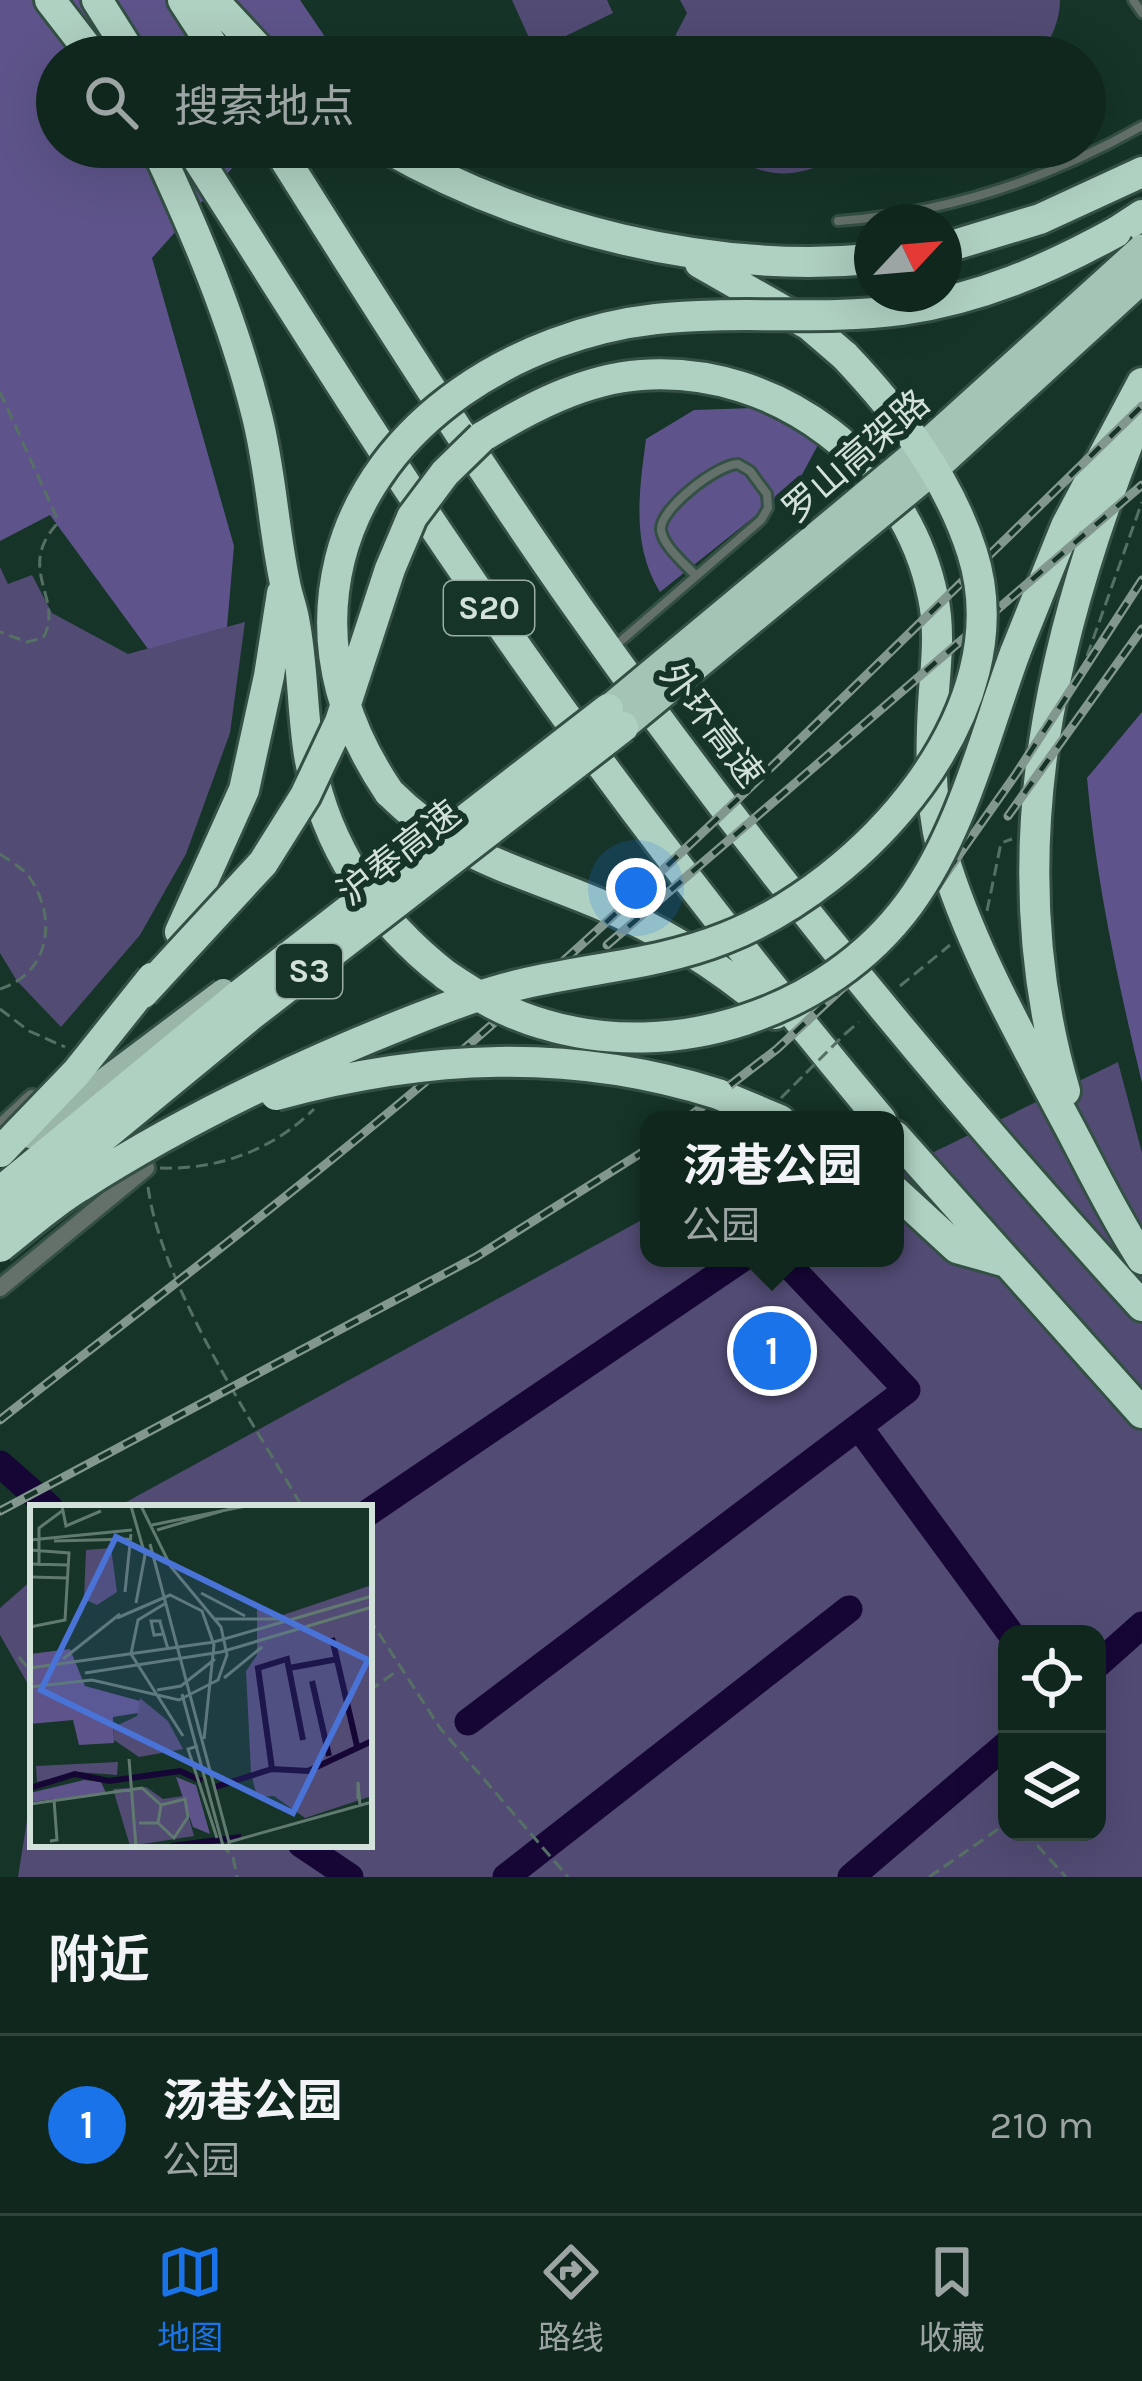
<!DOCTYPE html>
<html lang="zh">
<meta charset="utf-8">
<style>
:root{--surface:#10271e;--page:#1e332b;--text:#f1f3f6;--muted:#9ca5a4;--line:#30443c;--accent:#1a73e8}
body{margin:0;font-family:Karla,"Noto Sans SC",sans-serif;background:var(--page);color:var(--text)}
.controls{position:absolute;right:36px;bottom:36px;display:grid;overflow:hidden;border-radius:24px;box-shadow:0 12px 48px #0002}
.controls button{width:108px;height:108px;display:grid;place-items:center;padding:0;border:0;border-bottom:3px solid var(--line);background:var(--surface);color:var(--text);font:60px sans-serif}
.compass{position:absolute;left:854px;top:204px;width:108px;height:108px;border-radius:50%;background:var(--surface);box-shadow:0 12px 48px #0002;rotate:64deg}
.you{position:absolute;left:636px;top:888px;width:42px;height:42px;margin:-30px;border:9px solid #fff;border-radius:50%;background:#1a73e8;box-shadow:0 0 0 18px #1a73e833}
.badge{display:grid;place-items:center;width:78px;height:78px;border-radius:50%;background:var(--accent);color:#fff;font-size:39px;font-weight:700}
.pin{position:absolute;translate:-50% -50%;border:6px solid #fff;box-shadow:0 3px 12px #0006}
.popup{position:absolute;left:640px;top:1111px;width:264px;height:156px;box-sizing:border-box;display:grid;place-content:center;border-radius:24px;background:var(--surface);filter:drop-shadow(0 3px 9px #0005);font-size:39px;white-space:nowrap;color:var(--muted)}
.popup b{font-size:45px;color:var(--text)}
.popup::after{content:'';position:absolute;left:50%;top:100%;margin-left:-24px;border:24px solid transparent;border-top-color:var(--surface)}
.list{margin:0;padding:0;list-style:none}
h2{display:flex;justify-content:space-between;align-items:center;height:156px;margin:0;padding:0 48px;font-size:51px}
h2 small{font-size:39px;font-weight:400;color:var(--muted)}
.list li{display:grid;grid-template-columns:78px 1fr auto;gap:36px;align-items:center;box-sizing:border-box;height:180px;padding:0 48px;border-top:3px solid var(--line)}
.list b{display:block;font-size:45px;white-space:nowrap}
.list p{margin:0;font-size:39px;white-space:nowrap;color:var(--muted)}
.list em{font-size:39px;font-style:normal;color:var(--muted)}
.icon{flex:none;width:66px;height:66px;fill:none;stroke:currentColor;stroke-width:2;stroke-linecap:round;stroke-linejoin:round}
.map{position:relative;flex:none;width:1142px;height:1877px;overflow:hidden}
.search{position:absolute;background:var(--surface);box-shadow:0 12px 48px #0002;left:36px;right:36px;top:36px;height:132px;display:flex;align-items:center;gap:30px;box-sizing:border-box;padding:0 42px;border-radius:66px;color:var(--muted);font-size:45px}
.sheet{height:336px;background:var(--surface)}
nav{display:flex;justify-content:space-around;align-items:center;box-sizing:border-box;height:168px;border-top:3px solid var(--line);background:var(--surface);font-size:33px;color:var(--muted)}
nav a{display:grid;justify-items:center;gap:6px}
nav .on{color:var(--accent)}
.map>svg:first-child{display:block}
.green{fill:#524b74;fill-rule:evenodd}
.forest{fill:#5e548b}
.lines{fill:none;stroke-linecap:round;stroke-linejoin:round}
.river{stroke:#160636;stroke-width:27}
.service-casing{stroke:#345044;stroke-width:14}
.minor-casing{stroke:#345044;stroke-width:22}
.motorway-casing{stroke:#345044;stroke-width:36}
.path{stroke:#567065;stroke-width:3;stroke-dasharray:12 6;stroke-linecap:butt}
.service{stroke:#64716b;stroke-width:8}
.minor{stroke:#64716b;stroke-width:16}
.motorway{stroke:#afd1c1;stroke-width:30}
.rail-casing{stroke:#82988e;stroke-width:9}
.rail{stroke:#163428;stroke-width:4.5;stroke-dasharray:14;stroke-linecap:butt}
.primary-bridge-casing{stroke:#345044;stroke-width:30;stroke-linecap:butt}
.trunk-bridge-casing{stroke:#345044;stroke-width:33;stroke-linecap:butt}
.motorway-bridge-casing{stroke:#345044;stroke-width:36;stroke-linecap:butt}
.path-bridge{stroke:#567065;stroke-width:3;stroke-dasharray:12 6;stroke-linecap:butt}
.primary-bridge{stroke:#9ab6a9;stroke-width:24}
.trunk-bridge{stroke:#a4c4b5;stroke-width:27}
.motorway-bridge{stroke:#afd1c1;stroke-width:30}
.labels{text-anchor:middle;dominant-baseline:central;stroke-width:12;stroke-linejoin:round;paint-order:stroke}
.shield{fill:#163428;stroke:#9aaea5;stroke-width:3}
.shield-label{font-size:33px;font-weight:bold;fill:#d2e2da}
.street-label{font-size:36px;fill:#d2e2da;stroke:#163428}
.inset-river{fill:none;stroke:#160636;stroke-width:6}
.inset-road{fill:none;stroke:#617a6f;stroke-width:3}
.view{fill:#4a73d8;fill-opacity:0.15;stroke:#4a73d8;stroke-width:6}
.inset-edge{fill:none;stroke:#d2e2da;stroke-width:6}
</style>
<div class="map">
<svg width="1142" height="1877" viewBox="0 0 1142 1877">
<rect width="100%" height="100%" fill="#163428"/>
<!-- green -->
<path class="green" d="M512 0H607L613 13 535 51Z
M680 0H1060C1060 21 1051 39 1039 57H676V34L687 13Z
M712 147H865C797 177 779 187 712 147Z
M0 567 8 584 32 575 52 613 128 654 245 622 230 733 186 854 140 935 61 1027 17 981 0 953Z
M1118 1062 1142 1153V1877H18L33 1783V1844H369V1508L117 1507 649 1216V1258H895V1171ZM1007 1634H1097V1832H1007Z
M33 1579V1693L0 1635V1608Z"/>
<!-- forest -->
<path class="forest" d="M0 0H300L336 53 332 57H57V147H251L152 258 234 546 227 627 148 649 50 515 0 541Z
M753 408 819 443 798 482 660 592C631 545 639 492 646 439L694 410Z
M1142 712V1083C1118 982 1096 882 1087 778Z"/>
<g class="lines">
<!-- river -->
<path class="river" d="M859 1427 1011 1634
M0 1464 50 1508
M369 1512 743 1258
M1097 1665 1142 1625
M468 1722 907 1390 782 1258
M301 1844 350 1877
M506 1877 849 1609
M851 1877 1007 1744"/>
<!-- service casing -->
<g class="service-casing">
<path id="service" d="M1133 0 1142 13
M838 221C947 213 1047 180 1142 126
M615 646 761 520 768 508 767 494 750 471 738 464C718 464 659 509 661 530 663 546 685 564 696 576"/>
</g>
<!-- minor casing -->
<g class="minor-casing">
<path id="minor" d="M0 1128 32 1098
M0 1288 146 1168 138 1143"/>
</g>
<!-- motorway casing -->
<g class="motorway-casing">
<path id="motorway" d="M50 0 94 57
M97 0 133 57
M183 0 220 57
M213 0 266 57
M156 147C196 233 233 320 256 412 271 469 273 527 285 583 287 595 292 607 294 619 303 664 302 710 309 755 324 845 375 920 446 975
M190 147C275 280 358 415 447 546 581 745 727 936 881 1120
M277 147C375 303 473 458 579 609 751 854 941 1085 1142 1306
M385 147C526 228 710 274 872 259
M1116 232 1142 215
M944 248 1040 219 1142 172
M700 263 809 325 845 356
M482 437C529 408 584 379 641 375 778 365 906 463 933 597 941 634 935 669 933 706 930 760 930 816 947 868 975 954 1021 1036 1063 1115 1089 1163 1112 1213 1142 1259
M1015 653 1066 526 1142 383
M389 792C456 859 514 868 597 903 663 931 722 967 775 1014
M180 932 244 790 269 676 282 593
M1065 1091C996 855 1052 628 1142 408
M718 1094 780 1120
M895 1136 1142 1413
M895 1191 957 1248 1003 1261"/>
</g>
<!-- path -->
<path class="path" d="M0 392 56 516V525C16 570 65 600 43 638L27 642 0 632
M1081 673 1142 502
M0 854C10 861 23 868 30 878 58 920 49 973 0 989
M987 911 1001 843 1012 839
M900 986 950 945
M0 1009 29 1031 65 1047
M845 1034 859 1022
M781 1098 806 1073
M160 1168C218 1170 273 1150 314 1109
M148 1187C161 1284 252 1422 303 1508
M369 1618 440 1728 568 1877
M19 1657 33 1674
M369 1691 397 1671
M1025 1832 1066 1877
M221 1844 233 1857 237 1877
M929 1877 1007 1823"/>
<!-- service -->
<use href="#service" class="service"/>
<!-- minor -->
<use href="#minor" class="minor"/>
<!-- motorway -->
<use href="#motorway" class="motorway"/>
<!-- rail casing -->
<g class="rail-casing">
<path id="rail" d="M1008 816 1142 629
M607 945 1142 485
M685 1120 777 1049 878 955 930 896 1016 774 1142 580
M0 1420C170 1287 342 1157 503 1015 724 820 931 611 1142 406
M0 1511 476 1257 649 1148"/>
</g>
<!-- rail -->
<use href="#rail" class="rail"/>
<!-- primary-bridge casing -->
<g class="primary-bridge-casing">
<path id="primary-bridge" d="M30 1136 223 991"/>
</g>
<!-- trunk-bridge casing -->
<g class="trunk-bridge-casing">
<path id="trunk-bridge" d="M608 709 918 451 1142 248
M623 727 933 471 1142 280"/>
</g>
<!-- motorway-bridge casing -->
<g class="motorway-bridge-casing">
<path id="motorway-bridge" d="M389 792C341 721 319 644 340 559 375 420 521 334 656 319 738 310 820 321 902 310 979 299 1049 269 1116 232
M446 975C477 996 507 1014 543 1024 673 1064 829 1013 909 904 962 832 985 735 1015 653
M143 993 263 863 305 796 340 722 390 569 412 517 445 473 482 437
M276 1095C426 1055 570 1047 718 1094
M0 1152 76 1073 152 978
M0 1192 238 996 608 709
M0 1222 250 1016 623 727
M0 1247C26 1227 51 1204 79 1187 182 1121 297 1066 411 1021 446 1007 485 992 522 984 590 968 660 964 725 938 863 884 1023 711 972 552 948 477 898 412 845 356"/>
</g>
<!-- path-bridge -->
<path class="path-bridge" d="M806 1073 845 1034"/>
<!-- primary-bridge -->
<use href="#primary-bridge" class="primary-bridge"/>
<!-- trunk-bridge -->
<use href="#trunk-bridge" class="trunk-bridge"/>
<!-- motorway-bridge -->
<use href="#motorway-bridge" class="motorway-bridge"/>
</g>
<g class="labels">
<!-- shield labels -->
<g class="shield">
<rect x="444" y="581" width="90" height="54" rx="9"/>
<rect x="276" y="944" width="66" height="54" rx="9"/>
</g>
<g class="shield-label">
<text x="489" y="608">S20</text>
<text x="309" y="971">S3</text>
</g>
<!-- street labels -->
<g class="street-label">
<text transform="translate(856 456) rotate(-41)">罗山高架路</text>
<text transform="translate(712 725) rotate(53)">外环高速</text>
<text transform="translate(399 853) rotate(-38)">沪奉高速</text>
</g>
</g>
<!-- overview -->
<g transform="translate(30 1505)">
<rect width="342" height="342" fill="#163428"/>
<path d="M81 43 87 87 67 100 54 94 56 45ZM342 80V291L275 313 244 291 227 292 221 268 216 166 227 150V104L253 110ZM110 193 138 216 153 244 109 252 84 235V222L107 211ZM88 257 87 270 48 267 7 277 6 261ZM116 282 133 294 153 291 164 331 100 341 83 284Z" fill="#524b74"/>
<path d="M40 144 55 181 110 196 108 208 83 212 84 238 49 240 43 215 0 219V149ZM146 272 166 280 180 329 163 322ZM54 275 71 277 76 288 0 297V288Z" fill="#5e548b"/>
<path class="inset-river" d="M302 133 327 241M259 163 308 154M282 176 299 251M242 264 228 163 257 154 273 235M185 282 242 264 278 266 342 236M0 283 45 269 79 276 150 266 172 276M141 341 211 332"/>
<path class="inset-road" d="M32 1 36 21 71 6M101 1 115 50 106 98M122 20 216 1M127 25 192 6M0 35 102 25M24 36 102 34M120 39 200 341M0 45 39 48 35 115 0 122M0 59 38 60M9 61V23L32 6M0 72 38 73M95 87 101 29M171 88 215 111M136 98 108 115 101 149 153 231M87 113 140 90 172 106 184 140 174 234M185 114H252M134 129 124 130 121 116H130V117L138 144M33 154 90 109M0 163 184 137 342 91M55 168 191 147 342 102M194 173 232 142M0 182 62 175 149 195 188 175 197 150 191 122 141 62 111 1M127 185 151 181 185 154M152 189 193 341M168 241 158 244 187 333M99 254 106 341M328 294V277L330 301M0 299 112 283 131 300 128 318H109M128 318 144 333 158 312 155 294 131 300M20 336 27 335 24 295M199 337 342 297"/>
<path class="view" d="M86 32 338 155 263 308 11 185Z"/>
<rect width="342" height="342" class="inset-edge"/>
</g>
</svg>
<div class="controls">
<button><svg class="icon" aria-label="locate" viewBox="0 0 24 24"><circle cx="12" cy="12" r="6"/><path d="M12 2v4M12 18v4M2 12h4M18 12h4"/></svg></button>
<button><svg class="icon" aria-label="layers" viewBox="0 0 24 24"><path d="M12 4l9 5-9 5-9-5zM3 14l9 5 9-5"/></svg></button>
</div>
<svg class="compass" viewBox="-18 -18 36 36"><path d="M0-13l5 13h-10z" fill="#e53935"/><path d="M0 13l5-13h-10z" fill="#9ca5a4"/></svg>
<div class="you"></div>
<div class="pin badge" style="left:772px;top:1351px">1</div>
<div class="popup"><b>汤巷公园</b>公园</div>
<div class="search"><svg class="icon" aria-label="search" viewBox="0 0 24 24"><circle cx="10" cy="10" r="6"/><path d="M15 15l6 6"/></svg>搜索地点</div>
</div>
<section class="sheet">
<h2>附近<small></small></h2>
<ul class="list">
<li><span class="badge">1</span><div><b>汤巷公园</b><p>公园</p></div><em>210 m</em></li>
</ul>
</section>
<nav>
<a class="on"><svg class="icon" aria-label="map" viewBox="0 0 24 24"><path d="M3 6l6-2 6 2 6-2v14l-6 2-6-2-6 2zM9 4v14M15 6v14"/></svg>地图</a>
<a><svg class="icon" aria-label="directions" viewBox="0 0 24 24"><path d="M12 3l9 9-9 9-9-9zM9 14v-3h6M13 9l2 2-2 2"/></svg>路线</a>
<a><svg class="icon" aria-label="saved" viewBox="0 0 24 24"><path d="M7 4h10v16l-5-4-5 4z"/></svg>收藏</a>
</nav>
